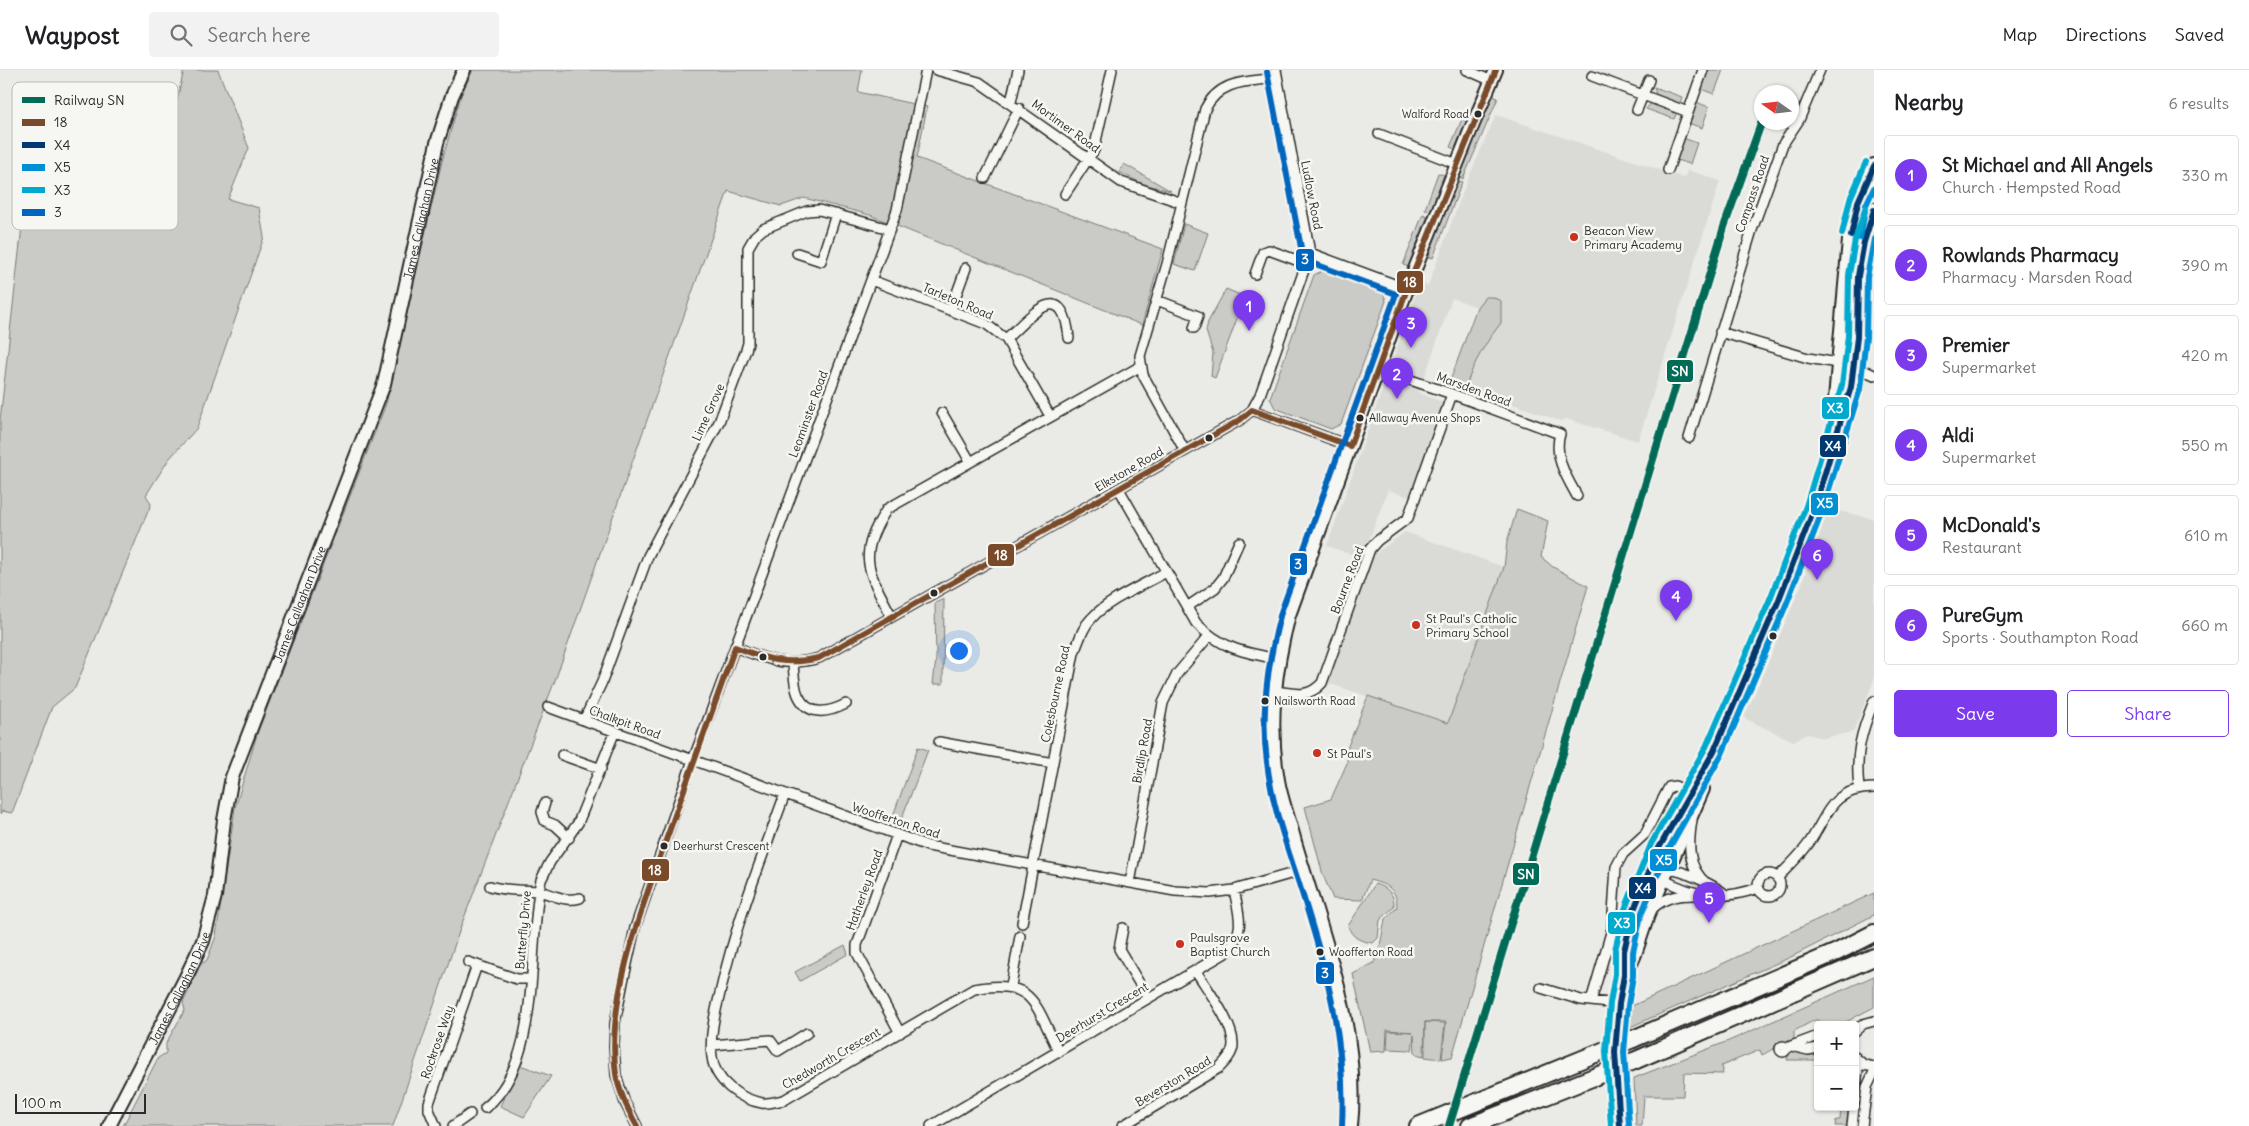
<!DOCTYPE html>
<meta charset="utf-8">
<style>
:root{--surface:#fff;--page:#f2f2f2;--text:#202124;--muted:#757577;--line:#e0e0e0;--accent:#7c3aed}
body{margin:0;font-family:Delius,sans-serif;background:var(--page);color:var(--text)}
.controls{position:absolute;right:15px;bottom:15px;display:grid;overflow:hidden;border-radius:5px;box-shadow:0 1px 4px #0004}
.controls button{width:45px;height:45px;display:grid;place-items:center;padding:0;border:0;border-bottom:1px solid var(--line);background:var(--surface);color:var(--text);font:25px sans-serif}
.compass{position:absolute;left:1754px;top:15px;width:45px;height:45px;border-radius:50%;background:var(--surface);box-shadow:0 1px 4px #0004;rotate:284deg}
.scale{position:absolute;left:15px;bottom:12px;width:131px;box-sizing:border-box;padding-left:5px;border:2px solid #2b2b2b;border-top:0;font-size:14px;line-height:18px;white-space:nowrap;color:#2b2b2b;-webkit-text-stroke:4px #f6f6f2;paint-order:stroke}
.you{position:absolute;left:958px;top:580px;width:18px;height:18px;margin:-12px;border:4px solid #fff;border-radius:50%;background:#1a73e8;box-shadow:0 0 0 8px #1a73e833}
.badge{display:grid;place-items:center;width:32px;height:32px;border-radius:50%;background:var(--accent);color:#fff;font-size:16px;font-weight:700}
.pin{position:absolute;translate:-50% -41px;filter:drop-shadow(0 1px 2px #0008)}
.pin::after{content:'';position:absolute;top:26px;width:18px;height:15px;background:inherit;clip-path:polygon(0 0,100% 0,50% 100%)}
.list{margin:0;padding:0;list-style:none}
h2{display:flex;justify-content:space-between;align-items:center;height:65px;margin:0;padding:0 20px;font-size:21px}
h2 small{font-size:16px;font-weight:400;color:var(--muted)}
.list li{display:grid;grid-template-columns:32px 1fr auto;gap:15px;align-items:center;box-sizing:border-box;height:80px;margin:0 10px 10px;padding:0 10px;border:1px solid var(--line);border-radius:5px}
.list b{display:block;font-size:19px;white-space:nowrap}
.list p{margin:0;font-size:16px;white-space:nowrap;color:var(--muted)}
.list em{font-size:16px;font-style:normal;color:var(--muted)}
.actions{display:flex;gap:10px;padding:15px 20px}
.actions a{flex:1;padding:11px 0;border:1px solid var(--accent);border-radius:5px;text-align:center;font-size:18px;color:var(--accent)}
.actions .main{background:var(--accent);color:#fff}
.icon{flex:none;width:28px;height:28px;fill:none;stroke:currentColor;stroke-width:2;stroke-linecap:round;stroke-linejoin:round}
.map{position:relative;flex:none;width:1874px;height:1056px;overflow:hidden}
header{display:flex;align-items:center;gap:30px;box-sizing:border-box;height:70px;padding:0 25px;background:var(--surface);border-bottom:1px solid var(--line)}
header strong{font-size:24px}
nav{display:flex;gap:28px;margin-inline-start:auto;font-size:18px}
.search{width:350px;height:45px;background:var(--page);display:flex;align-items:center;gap:12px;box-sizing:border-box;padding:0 18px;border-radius:5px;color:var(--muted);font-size:19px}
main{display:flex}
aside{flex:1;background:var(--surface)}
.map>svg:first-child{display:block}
.built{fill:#dadad6}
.green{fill:#cacac7;stroke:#7a7a79}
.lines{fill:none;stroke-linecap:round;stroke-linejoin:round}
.street-casing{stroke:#2b2b2b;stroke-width:12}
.secondary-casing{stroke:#2b2b2b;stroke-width:16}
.primary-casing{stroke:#2b2b2b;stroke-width:18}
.highway-casing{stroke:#2b2b2b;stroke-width:20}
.street{stroke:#f6f6f2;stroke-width:9}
.secondary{stroke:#f6f6f2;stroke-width:12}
.primary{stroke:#f6f6f2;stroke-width:14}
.highway{stroke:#f6f6f2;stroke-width:16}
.highway-bridge-casing{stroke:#2b2b2b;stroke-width:20;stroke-linecap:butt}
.highway-bridge{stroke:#f6f6f2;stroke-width:16}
.bus-1-casing{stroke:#f6f6f2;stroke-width:10}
.bus-2-casing{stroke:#f6f6f2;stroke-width:10}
.bus-3-casing{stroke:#f6f6f2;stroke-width:10}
.bus-4-casing{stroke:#f6f6f2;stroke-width:10}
.bus-5-casing{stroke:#f6f6f2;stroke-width:10}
.bus-1{stroke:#7a4b2a;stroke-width:6}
.bus-2{stroke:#013970;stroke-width:6}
.bus-3{stroke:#008ed4;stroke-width:6}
.bus-4{stroke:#00a9ce;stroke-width:6}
.bus-5{stroke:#0065bd;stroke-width:6}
.rail-1-casing{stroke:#f6f6f2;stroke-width:11}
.rail-1{stroke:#006b56;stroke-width:8}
.bus-dot{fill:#2b2b2b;stroke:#f6f6f2;stroke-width:2}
.poi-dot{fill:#c8321e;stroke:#f6f6f2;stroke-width:2}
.labels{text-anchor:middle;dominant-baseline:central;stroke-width:5;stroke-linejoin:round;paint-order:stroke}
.bus-label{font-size:11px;fill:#2b2b2b;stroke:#f6f6f2;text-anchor:start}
.street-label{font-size:12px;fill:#2b2b2b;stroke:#f6f6f2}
.poi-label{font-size:12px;fill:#2b2b2b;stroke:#f6f6f2;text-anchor:start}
.key{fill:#f6f6f2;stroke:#b9b9b6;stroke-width:1}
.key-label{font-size:14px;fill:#2b2b2b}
.line-badge{stroke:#f6f6f2;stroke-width:2}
.badge-label{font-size:14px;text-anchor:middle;font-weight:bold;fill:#fff}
</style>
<header>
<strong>Waypost</strong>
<div class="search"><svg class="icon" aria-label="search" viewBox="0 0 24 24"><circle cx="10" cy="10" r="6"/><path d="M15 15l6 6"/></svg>Search here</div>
<nav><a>Map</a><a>Directions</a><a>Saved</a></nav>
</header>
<main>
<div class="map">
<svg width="1874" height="1056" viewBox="0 0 1874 1056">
<rect width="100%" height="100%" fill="#eaeae6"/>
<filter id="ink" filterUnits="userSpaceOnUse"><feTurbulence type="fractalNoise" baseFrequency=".02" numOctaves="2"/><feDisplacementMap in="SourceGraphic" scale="10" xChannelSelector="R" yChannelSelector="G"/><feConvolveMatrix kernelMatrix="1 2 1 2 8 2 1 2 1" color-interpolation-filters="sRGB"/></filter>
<g filter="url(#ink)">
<!-- built -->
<path class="built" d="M1496 45 1684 108 1688 100 1720 111 1638 371 1566 349 1560 351 1450 311 1477 237 1452 228 1419 323 1445 333 1410 427 1388 420 1362 488 1327 476 1420 213 1428 216 1464 119Z
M1829 439 1874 449V610L1853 662 1823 668 1807 664 1793 671 1744 648 1801 516Z
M1405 462 1504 497 1448 653 1328 613 1372 489 1379 481Z"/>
<!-- green -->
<path class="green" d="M184 0H218L249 78 228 129 259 138 264 167 197 358 169 389 146 425 151 434 75 618 52 637 12 743 2 741 0 744V350L37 24 171 55Z
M473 0H862L858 22 927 37 917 88 1163 179 1142 255 870 145 804 128 781 136 728 121 557 605 461 856 393 1056H123L158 988 166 983V973L185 940 183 933 200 895 207 890 216 866 235 738 258 661 386 334 442 91 461 25Z
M1708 0H1723L1714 24 1701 19Z
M1654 17 1682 27 1680 34 1656 25Z
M1492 26 1498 28 1463 109 1457 106Z
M1696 32 1709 37 1702 58 1688 53Z
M1651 33 1677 42 1674 49 1646 39Z
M1465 42 1470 44 1455 79 1450 77Z
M1683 68 1697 73 1690 94 1676 90Z
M1124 94 1171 121 1143 114 1119 102Z
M1438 103 1444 105 1430 141 1425 139Z
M1456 110 1462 112 1433 188 1430 187 1429 181Z
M1423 144 1428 146 1409 197 1403 195Z
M1184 154 1208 163 1195 201 1174 194Z
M1326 199 1382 219 1386 231 1341 354 1331 359 1275 338 1270 328 1314 205Z
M1226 219 1245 227 1215 308 1211 306 1213 283 1206 261 1208 252Z
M1485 227H1492L1501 231V253C1486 272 1473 293 1466 317L1450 311 1477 237Z
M1517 439 1548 451 1541 487 1553 497 1588 516 1452 987 1442 989 1446 952H1425L1424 986 1415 984 1414 965 1412 980 1387 979 1388 961 1413 962 1387 960 1386 981 1370 982 1353 904 1374 893 1379 881 1385 850 1397 837C1397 818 1387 815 1370 810L1362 830 1333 829 1323 805 1305 737 1331 729 1347 693 1348 676 1368 626 1448 653 1504 497 1507 472Z
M944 529 943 614H933L936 589 935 533Z
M918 677 928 680 898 758 890 754Z
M1375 814C1387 818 1395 823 1394 837L1380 850 1378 868 1373 873C1360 871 1352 868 1348 856Z
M1874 823V845L1791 887 1630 957 1632 936Z
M845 875 848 884 800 911 795 902Z
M1874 906V937L1844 953 1822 955 1818 950H1815L1794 961V969C1782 972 1774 979 1762 985L1760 980 1721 996 1723 1004 1684 1003 1683 1026H1644L1642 1056H1636L1634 1008 1731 970Z
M1425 952 1445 953 1441 989 1425 987Z
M1793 981 1807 983 1818 981V990H1787L1789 983Z
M520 995 551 1006 524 1047 500 1036Z
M1841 1037 1849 1038 1847 1056H1835L1836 1050H1840Z"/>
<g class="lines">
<!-- street casing -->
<g class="street-casing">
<path id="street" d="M936 0 979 12 1121 112 1182 133
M1467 0 1492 11
M1592 6 1688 42
M1011 32 1018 0
M1637 40 1649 10
M1379 64 1457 94
M1668 100 1703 0
M985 108 1019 38
M1065 124 1094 80 1112 0
M797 183 821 191 836 144
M1310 183 1407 219
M1255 204 1263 182 1269 180 1307 194
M871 210 986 254 1006 269 1050 346
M1157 230 1198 246 1194 258
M951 239 966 198
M1720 262 1808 288 1855 296 1874 305
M1006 269C1030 247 1063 205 1069 268
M1378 299 1452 324 1560 364C1553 386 1567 408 1577 426
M1252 340 1350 376
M942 343 970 391
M1689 368 1752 160 1783 74 1799 50 1820 0
M1185 381 1143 305 1140 286 1167 194 1205 39C1220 9 1248 12 1277 8
M1119 419 1196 553C1222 579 1243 582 1278 589
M1187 537 1215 518 1223 508 1239 472
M892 547C868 501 856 486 887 439L1141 296
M735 577C768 589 783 598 819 588L1185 381 1240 350 1252 340 1260 325 1310 183 1276 0
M793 594C794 603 794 616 798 625 808 647 828 643 846 634
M1275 621C1293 623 1308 629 1322 613L1370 479 1377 471 1408 448 1452 324
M548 637 928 776 1175 821 1210 823 1234 820 1304 800
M584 650 602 612 648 486 719 352 746 280 748 273V178L755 166 763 159 807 141 819 140 890 159
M939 672 1053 693
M562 685 601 699
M1859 718C1855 684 1861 662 1874 631
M785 724C762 788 736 852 721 919 716 940 709 965 712 987 715 1011 739 1029 762 1033 769 1034 777 1031 784 1030L974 919C1035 907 1035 936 1059 982
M545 733 542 742 545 751 555 755 569 768
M1692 750C1688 774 1687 798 1707 814
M897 765 857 875V883L900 963
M1666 799C1683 800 1713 814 1726 825
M1758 815a11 11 0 1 1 22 0a11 11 0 1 1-22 0Z
M1777 808C1789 796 1802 784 1811 770 1830 740 1832 719 1874 718
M1662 809C1696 827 1721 831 1758 818
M1130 813 1163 633 1177 604 1209 566
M490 816C510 822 519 819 537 821 552 823 564 833 580 828
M1652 839C1665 827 1677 825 1695 825
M1022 853 1074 583C1079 571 1082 558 1091 549 1106 531 1145 514 1166 502
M1123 858 1119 879 1148 928
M468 892 517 909H531
M1011 916 1020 866
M1541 918 1581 930 1619 934
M1591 931 1612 859 1616 797 1623 784 1645 764 1669 717 1675 716 1693 724
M1855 961 1863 954 1874 951
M712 975 770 970 778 981 807 963
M1780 979a3 3 0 1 1 6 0a3 3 0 1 1-6 0Z
M1795 977 1808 980 1818 978
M1786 978 1818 966
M1855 987 1864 995 1874 997
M1855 1030 1858 998 1856 988
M485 1038C543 992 527 876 541 810L550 792 578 753 615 661
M436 1056 429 1040V1033L477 895
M453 1056 470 1044
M637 1056 625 1033 616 1005 614 976 615 953 623 912 635 858 693 690 897 140 926 0
M931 1056 1227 882C1246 861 1239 845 1234 820
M1122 1056 1219 998C1225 992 1233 984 1233 975 1234 954 1207 919 1196 901
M1852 1056 1854 1037
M1862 1056 1867 1017 1874 1002"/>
</g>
<!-- secondary casing -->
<g class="secondary-casing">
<g id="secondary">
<path id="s1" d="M109 1056 185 909 203 871 215 826 224 750 232 707 384 314 437 73 452 26 464 0"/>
<path d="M1351 1056C1361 958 1322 864 1295 772 1290 751 1281 730 1278 710 1268 653 1275 599 1289 545L1407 219 1471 59 1496 0"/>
</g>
</g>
<!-- primary casing -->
<g class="primary-casing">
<path id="primary" d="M1837 352 1836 329 1850 170 1858 132 1874 96
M1626 902 1634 884 1647 845 1702 719
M1620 1056 1615 982 1619 934 1624 905V881L1633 842 1659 778 1714 681 1778 532 1814 439 1851 317 1857 267 1858 206 1864 172 1874 140"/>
</g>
<!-- highway casing -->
<g class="highway-casing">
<path id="highway" d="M1633 969 1837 882 1874 863
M1634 991 1874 887
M1418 1056 1595 984
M1470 1056 1594 1007"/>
</g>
<!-- street -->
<use href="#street" class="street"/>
<!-- secondary -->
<use href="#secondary" class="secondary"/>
<!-- primary -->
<use href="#primary" class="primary"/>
<!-- highway -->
<use href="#highway" class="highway"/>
<!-- highway-bridge casing -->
<g class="highway-bridge-casing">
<path id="highway-bridge" d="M1595 984 1633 969
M1594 1007 1634 991"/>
</g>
<!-- highway-bridge -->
<use href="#highway-bridge" class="highway-bridge"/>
<!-- bus-1 casing -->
<g class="bus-1-casing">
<path id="bus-1" d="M637 1056C628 1040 619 1022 616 1004 605 928 645 829 670 759 692 698 713 638 735 577 766 589 786 596 819 588L1240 350 1252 340 1350 376 1407 219 1496 0"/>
</g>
<!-- bus-2 casing -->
<g class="bus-2-casing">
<path id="bus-2" d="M1851 166 1858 132 1874 96
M1620 1056 1615 982 1619 934 1624 905V881L1633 842 1659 778 1714 681 1778 532 1814 439 1851 317 1857 267 1858 206 1864 172 1874 140"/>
</g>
<!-- bus-3 casing -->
<g class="bus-3-casing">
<path id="bus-3" d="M1860 168 1866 135 1874 118
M1629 1055 1624 982 1628 935 1633 906V882L1641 845 1667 782 1722 684 1786 535 1822 442 1860 319 1866 267 1867 207 1874 169"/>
</g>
<!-- bus-4 casing -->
<g class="bus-4-casing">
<path id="bus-4" d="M1842 164 1850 129 1866 92
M1611 1056 1606 981 1610 933 1615 904V880L1625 839 1651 774 1706 677 1770 529 1806 436 1842 315 1848 266 1849 205 1855 170 1866 137"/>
</g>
<!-- bus-5 casing -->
<g class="bus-5-casing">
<path id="bus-5" d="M1267 2 1303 188 1307 191 1396 224 1281 542C1268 591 1260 642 1267 692 1272 738 1289 782 1303 826 1328 906 1346 971 1342 1056"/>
</g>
<!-- bus-1 -->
<use href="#bus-1" class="bus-1"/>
<!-- bus-2 -->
<use href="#bus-2" class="bus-2"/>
<!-- bus-3 -->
<use href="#bus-3" class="bus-3"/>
<!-- bus-4 -->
<use href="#bus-4" class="bus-4"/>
<!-- bus-5 -->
<use href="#bus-5" class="bus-5"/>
<!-- rail-1 casing -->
<g class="rail-1-casing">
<path id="rail-1" d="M1449 1056 1724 157 1762 51"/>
</g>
<!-- rail-1 -->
<use href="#rail-1" class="rail-1"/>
</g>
</g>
<!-- markers -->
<g class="bus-dot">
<circle cx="1478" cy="44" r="4.5"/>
<circle cx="1360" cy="348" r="4.5"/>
<circle cx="1209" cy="368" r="4.5"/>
<circle cx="934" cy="523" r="4.5"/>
<circle cx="1773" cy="566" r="4.5"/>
<circle cx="763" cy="587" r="4.5"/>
<circle cx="1265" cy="631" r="4.5"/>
<circle cx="664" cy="776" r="4.5"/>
<circle cx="1320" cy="882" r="4.5"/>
</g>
<g class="poi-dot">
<circle cx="1574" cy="167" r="5"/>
<circle cx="1416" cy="555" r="5"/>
<circle cx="1317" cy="683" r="5"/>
<circle cx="1180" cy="874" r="5"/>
</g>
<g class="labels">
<!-- bus labels -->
<g class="bus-label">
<text x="1469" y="44" text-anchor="end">Walford Road</text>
<text x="1369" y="348">Allaway Avenue Shops</text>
<text x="1274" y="631">Nailsworth Road</text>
<text x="673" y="776">Deerhurst Crescent</text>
<text x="1329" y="882">Woofferton Road</text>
</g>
<!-- street labels -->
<g class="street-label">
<text transform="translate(1066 56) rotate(36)">Mortimer Road</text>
<text transform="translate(1752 124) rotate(-71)">Compass Road</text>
<text transform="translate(1312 125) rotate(79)">Ludlow Road</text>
<text stroke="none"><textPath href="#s1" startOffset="965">James Callaghan Drive</textPath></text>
<text transform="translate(958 231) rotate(23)">Tarleton Road</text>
<text transform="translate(1474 319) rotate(20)">Marsden Road</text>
<text transform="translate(708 342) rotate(-66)">Lime Grove</text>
<text transform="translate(808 344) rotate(-70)">Leominster Road</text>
<text transform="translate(1129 399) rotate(-30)">Elkstone Road</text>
<text transform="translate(1347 510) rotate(-69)">Bourne Road</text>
<text stroke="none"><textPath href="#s1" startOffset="560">James Callaghan Drive</textPath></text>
<text transform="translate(1055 624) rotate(-78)">Colesbourne Road</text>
<text transform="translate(625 652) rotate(20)">Chalkpit Road</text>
<text transform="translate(1142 681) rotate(-80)">Birdlip Road</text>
<text transform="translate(896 750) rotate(18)">Woofferton Road</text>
<text transform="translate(864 820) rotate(-70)">Hatherley Road</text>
<text transform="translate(523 860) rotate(-85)">Butterfly Drive</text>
<text stroke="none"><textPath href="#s1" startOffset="155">James Callaghan Drive</textPath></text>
<text transform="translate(1102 942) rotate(-31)">Deerhurst Crescent</text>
<text transform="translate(437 972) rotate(-71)">Rockrose Way</text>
<text transform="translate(831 988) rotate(-30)">Chedworth Crescent</text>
<text transform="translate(1173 1011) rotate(-31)">Beverston Road</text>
</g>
<!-- poi labels -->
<g class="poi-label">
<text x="1584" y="160">Beacon View<tspan x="1584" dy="14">Primary Academy</tspan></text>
<text x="1426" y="548">St Paul's Catholic<tspan x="1426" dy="14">Primary School</tspan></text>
<text x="1327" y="683">St Paul's</text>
<text x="1190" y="867">Paulsgrove<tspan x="1190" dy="14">Baptist Church</tspan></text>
</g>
</g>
<!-- legend -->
<rect x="12" y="12" width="166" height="148" rx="8" class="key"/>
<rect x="22" y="27" width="23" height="6" fill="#006b56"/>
<rect x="22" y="49" width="23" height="7" fill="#7a4b2a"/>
<rect x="22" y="72" width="23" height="6" fill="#013970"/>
<rect x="22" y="94" width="23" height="7" fill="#008ed4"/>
<rect x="22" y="117" width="23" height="6" fill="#00a9ce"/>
<rect x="22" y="139" width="23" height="7" fill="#0065bd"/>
<g class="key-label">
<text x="54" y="35">Railway SN</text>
<text x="54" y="57">18</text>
<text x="54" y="80">X4</text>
<text x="54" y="102">X5</text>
<text x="54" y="125">X3</text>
<text x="54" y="147">3</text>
</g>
<g class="line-badge">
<rect x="1295" y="178" width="20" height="24" rx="5" fill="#0065bd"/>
<rect x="1396" y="200" width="28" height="24" rx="5" fill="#7a4b2a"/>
<rect x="1666" y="289" width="28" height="24" rx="5" fill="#006b56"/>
<rect x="1821" y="326" width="29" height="24" rx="5" fill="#00a9ce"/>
<rect x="1819" y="364" width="28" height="24" rx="5" fill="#013970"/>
<rect x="1810" y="422" width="29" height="24" rx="5" fill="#008ed4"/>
<rect x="987" y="473" width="28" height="24" rx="5" fill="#7a4b2a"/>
<rect x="1289" y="482" width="19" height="24" rx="5" fill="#0065bd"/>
<rect x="1649" y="778" width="29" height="24" rx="5" fill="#008ed4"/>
<rect x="641" y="788" width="29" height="24" rx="5" fill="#7a4b2a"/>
<rect x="1512" y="792" width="28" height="24" rx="5" fill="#006b56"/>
<rect x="1628" y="806" width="29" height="24" rx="5" fill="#013970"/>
<rect x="1607" y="841" width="29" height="24" rx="5" fill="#00a9ce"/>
<rect x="1315" y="891" width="20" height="24" rx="5" fill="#0065bd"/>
</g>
<g class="badge-label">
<text x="1305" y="194">3</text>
<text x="1410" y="217">18</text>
<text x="1680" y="306">SN</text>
<text x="1835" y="343">X3</text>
<text x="1833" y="381">X4</text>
<text x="1825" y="438">X5</text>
<text x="1001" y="490">18</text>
<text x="1298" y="499">3</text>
<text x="1664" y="795">X5</text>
<text x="655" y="805">18</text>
<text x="1526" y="809">SN</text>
<text x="1643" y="823">X4</text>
<text x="1622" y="858">X3</text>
<text x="1325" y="908">3</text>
</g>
</svg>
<div class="controls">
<button>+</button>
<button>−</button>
</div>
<svg class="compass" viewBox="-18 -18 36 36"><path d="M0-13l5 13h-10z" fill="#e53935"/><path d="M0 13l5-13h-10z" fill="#757577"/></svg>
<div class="scale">100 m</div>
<div class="you"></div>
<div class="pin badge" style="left:1249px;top:261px">1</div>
<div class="pin badge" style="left:1397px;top:329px">2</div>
<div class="pin badge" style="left:1411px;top:278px">3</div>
<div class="pin badge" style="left:1676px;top:551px">4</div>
<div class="pin badge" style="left:1709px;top:853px">5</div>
<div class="pin badge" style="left:1817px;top:510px">6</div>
</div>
<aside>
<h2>Nearby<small>6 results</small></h2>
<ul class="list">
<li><span class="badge">1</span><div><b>St Michael and All Angels</b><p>Church · Hempsted Road</p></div><em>330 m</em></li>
<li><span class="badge">2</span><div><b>Rowlands Pharmacy</b><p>Pharmacy · Marsden Road</p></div><em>390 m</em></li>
<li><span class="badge">3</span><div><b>Premier</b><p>Supermarket</p></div><em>420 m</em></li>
<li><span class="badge">4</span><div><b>Aldi</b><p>Supermarket</p></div><em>550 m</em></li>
<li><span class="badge">5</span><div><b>McDonald's</b><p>Restaurant</p></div><em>610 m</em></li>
<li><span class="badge">6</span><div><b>PureGym</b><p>Sports · Southampton Road</p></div><em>660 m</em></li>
</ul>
<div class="actions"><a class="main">Save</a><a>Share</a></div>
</aside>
</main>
